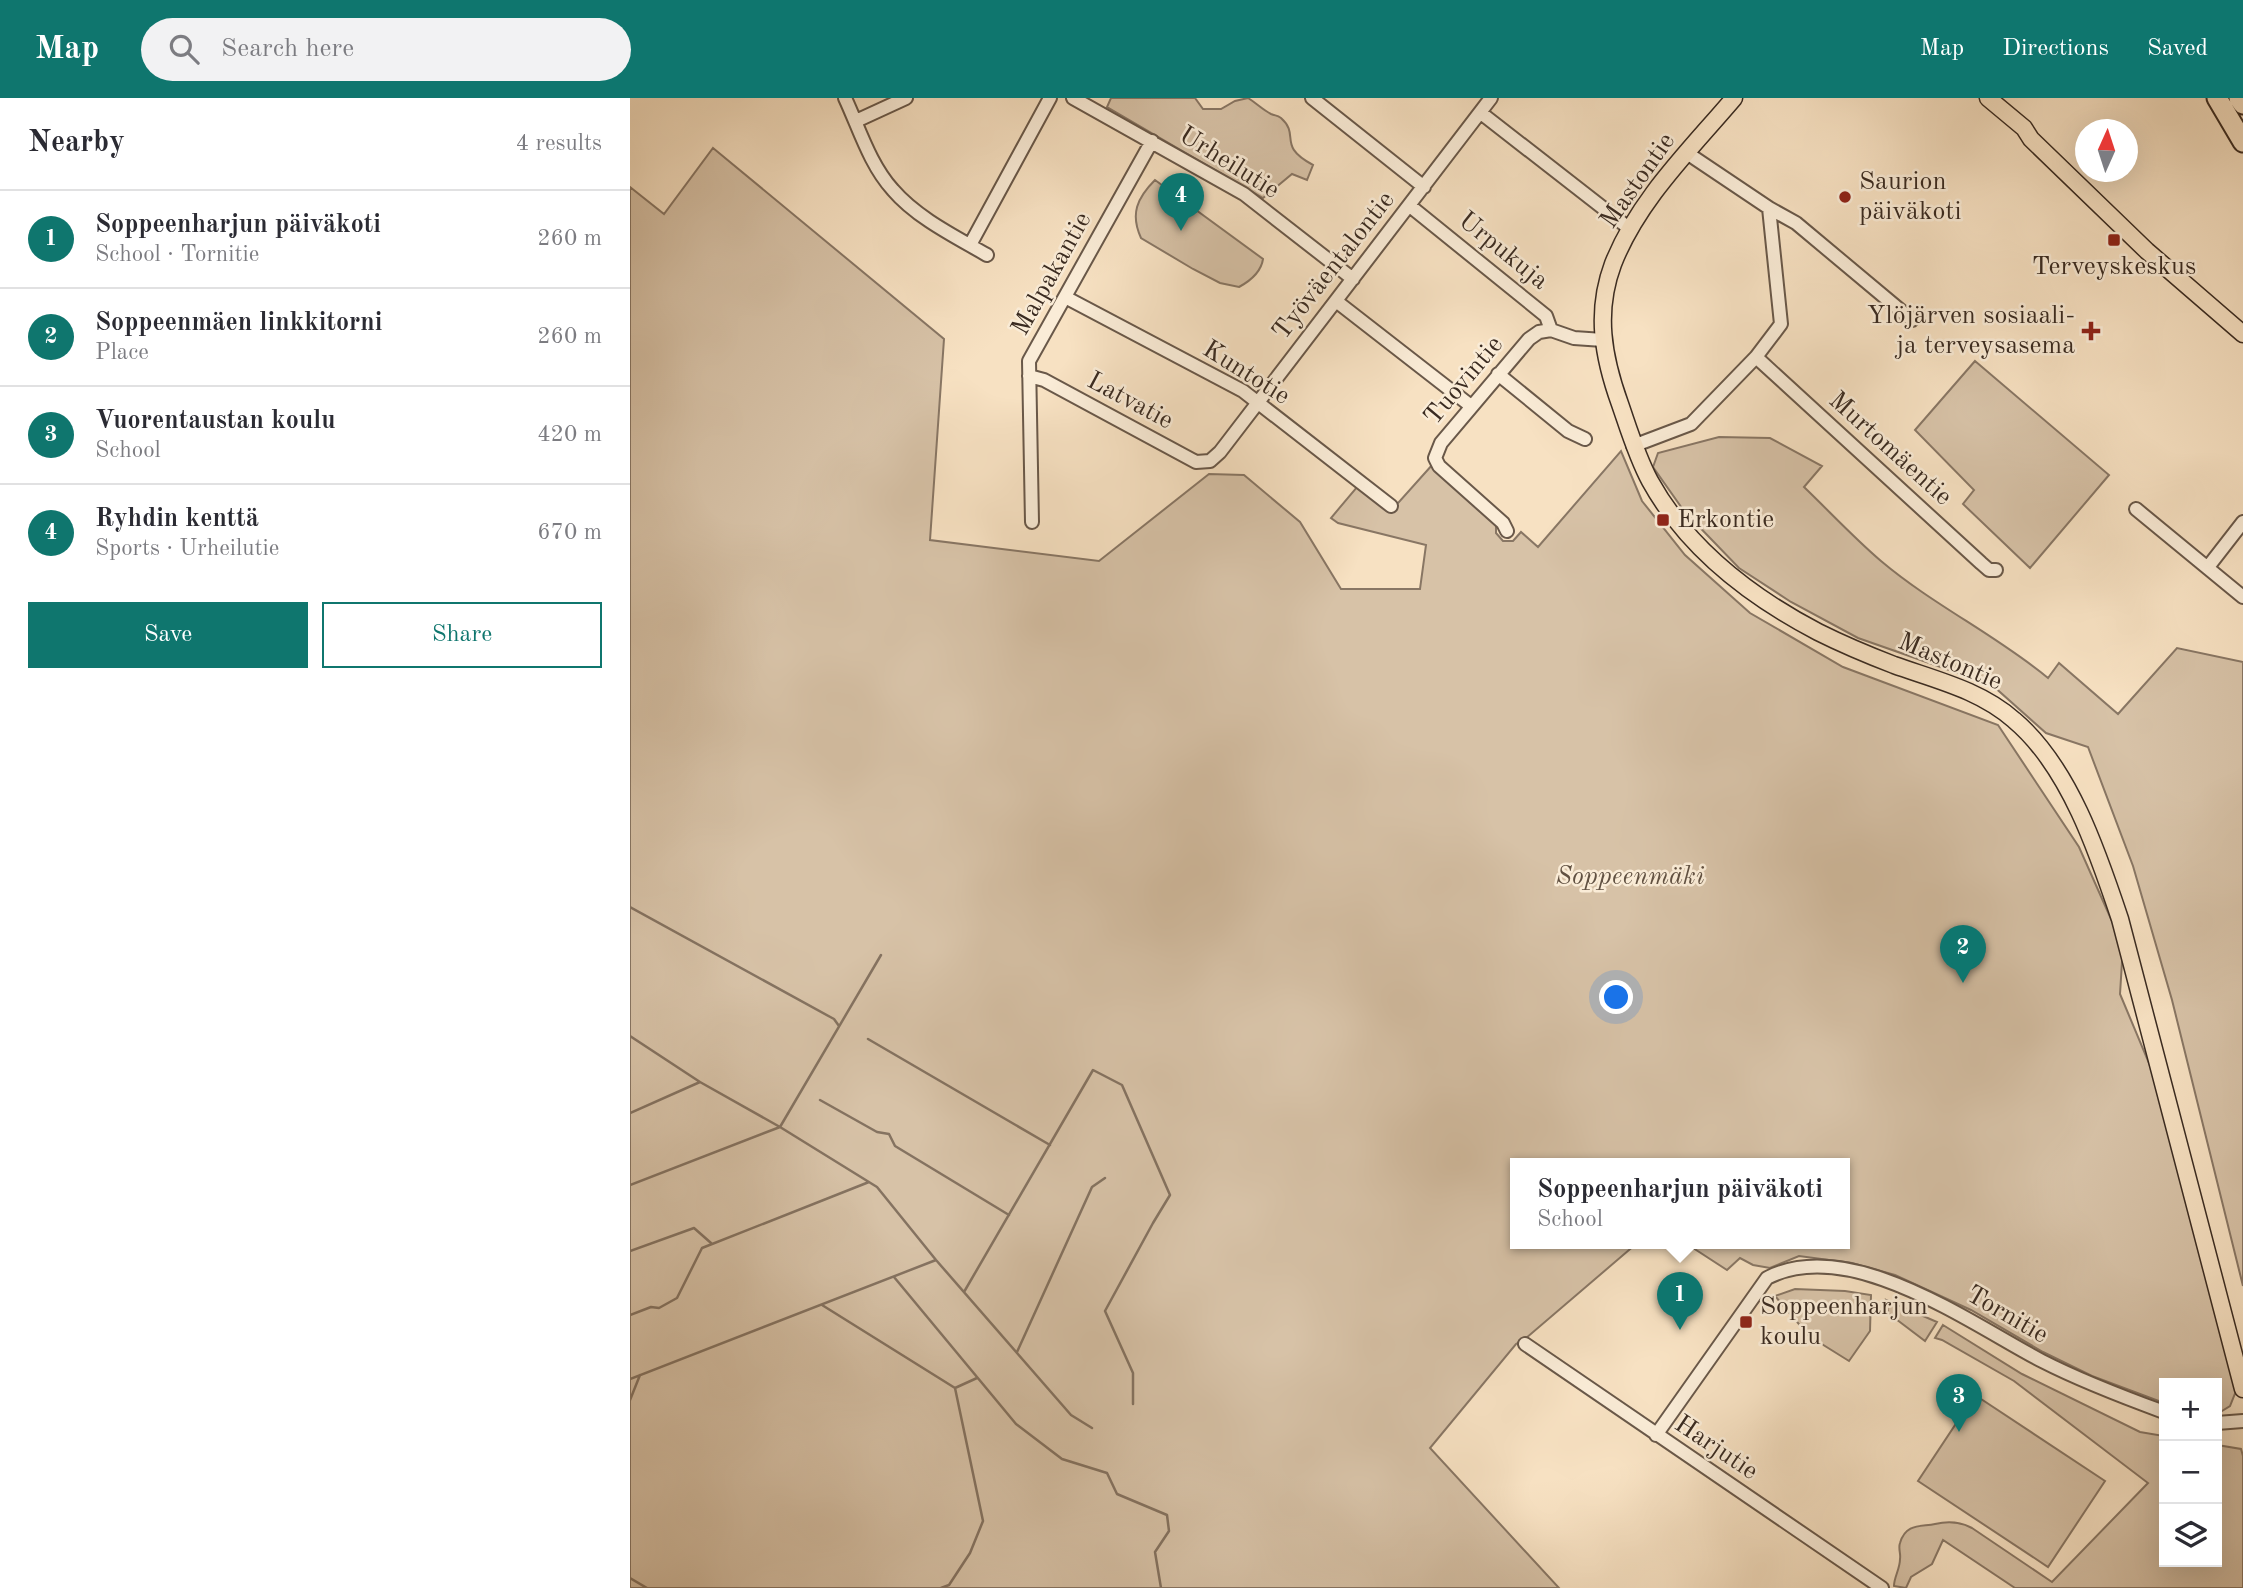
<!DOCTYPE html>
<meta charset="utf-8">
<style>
:root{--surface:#fff;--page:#f2f2f3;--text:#2b2b33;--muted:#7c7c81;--line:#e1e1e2;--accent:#0f766e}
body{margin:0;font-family:"Old Standard TT",serif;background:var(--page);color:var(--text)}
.controls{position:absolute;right:21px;bottom:21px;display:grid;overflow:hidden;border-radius:0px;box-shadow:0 7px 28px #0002}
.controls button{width:63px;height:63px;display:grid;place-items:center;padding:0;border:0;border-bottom:2px solid var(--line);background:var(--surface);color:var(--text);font:35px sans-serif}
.compass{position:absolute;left:1445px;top:21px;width:63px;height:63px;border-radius:50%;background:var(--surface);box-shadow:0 7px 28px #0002;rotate:3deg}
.you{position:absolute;left:987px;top:900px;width:24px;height:24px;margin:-18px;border:5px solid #fff;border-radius:50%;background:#1a73e8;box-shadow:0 0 0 10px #1a73e833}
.badge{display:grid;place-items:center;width:46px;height:46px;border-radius:50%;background:var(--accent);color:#fff;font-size:23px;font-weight:700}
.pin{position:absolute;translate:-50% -58px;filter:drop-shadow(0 2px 4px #0008)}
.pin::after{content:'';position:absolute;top:37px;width:24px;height:21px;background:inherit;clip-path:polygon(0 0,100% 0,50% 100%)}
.popup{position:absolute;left:880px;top:1060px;width:340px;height:91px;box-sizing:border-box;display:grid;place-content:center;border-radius:0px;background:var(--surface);filter:drop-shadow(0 2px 5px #0005);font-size:23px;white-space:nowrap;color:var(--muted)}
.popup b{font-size:26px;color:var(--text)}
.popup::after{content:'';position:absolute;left:50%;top:100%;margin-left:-14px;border:14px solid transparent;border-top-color:var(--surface)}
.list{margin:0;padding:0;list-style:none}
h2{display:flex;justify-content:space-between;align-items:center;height:91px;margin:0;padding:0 28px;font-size:30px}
h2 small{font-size:23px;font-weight:400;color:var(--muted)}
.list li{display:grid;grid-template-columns:46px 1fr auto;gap:21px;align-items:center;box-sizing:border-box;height:98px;padding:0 28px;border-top:2px solid var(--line)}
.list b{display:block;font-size:26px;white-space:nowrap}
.list p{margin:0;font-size:23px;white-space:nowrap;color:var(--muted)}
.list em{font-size:23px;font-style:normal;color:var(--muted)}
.actions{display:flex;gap:14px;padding:21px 28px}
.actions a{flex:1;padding:16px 0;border:2px solid var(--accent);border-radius:0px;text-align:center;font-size:24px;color:var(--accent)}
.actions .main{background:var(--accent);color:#fff}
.icon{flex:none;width:38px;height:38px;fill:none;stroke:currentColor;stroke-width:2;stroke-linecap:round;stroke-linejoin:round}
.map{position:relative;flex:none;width:1613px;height:1490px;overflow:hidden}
header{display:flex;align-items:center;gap:42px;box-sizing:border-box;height:98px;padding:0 35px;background:var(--accent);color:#fff}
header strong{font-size:33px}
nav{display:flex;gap:38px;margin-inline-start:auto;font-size:24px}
.search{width:490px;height:63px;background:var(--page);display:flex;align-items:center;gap:18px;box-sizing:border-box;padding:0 24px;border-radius:38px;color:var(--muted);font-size:26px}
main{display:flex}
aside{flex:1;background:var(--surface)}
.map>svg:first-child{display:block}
.green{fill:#d7c2a7;stroke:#887664;stroke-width:2}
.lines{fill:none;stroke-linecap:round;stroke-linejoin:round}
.stream{stroke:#857361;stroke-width:2.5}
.minor-casing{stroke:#695849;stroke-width:16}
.major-casing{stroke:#3a2b21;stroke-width:19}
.highway-casing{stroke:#3a2b21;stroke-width:23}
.minor{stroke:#faecd7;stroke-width:12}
.major{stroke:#f7e1c2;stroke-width:16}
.highway{stroke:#f7e1c2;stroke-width:19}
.poi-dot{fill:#8f2418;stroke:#faecd7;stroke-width:2.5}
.labels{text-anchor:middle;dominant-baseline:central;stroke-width:5;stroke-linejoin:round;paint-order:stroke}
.street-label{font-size:26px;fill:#3a2b21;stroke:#faecd7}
.poi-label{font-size:26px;fill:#3a2b21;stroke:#faecd7;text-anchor:start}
.park-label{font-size:26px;font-style:italic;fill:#615142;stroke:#faecd7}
</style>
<header>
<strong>Map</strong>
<div class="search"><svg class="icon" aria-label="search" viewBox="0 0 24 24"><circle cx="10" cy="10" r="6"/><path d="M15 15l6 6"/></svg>Search here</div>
<nav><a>Map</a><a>Directions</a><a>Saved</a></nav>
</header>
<main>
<aside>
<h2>Nearby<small>4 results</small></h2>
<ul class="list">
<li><span class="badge">1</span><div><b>Soppeenharjun päiväkoti</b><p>School · Tornitie</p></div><em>260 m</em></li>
<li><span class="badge">2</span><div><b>Soppeenmäen linkkitorni</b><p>Place</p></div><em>260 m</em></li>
<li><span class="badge">3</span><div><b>Vuorentaustan koulu</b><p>School</p></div><em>420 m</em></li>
<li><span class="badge">4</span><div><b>Ryhdin kenttä</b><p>Sports · Urheilutie</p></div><em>670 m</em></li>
</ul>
<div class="actions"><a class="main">Save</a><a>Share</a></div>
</aside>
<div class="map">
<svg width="1613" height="1490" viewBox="0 0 1613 1490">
<rect width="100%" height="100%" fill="#f7e1c2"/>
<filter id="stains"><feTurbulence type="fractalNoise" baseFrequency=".00286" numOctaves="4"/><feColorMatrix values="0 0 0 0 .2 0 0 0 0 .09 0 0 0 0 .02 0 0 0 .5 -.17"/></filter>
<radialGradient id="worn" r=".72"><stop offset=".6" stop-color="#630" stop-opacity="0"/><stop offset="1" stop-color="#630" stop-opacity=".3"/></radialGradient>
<!-- green -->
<path class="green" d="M481 0H565L573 11H591L605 3 618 0C626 5 633 12 641 16 646 18 647 17 651 20 671 38 646 47 683 67L677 82 662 76 633 100 477 9Z
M83 50 314 241 300 442 469 463 579 376 614 377 670 424 711 491H790L796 447 708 425 701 420 727 389 760 414 803 366 866 422V435L873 443H883L891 434 908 449 991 353 1012 403 1055 457 1120 515 1213 569 1368 627 1449 749 1493 848 1490 896 1524 977 1606 1293 1600 1308 1587 1316V1285H1534V1305L1462 1278 1413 1254 1341 1212 1265 1177 1222 1165 1169 1158 1140 1170 1123 1167 1110 1160 1097 1172 1057 1146H1214V1066H886V1146H1006L895 1241 886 1246 800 1350 929 1490H0V89L34 116Z
M525 82 633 161C631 175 620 183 609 189L590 185 563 171 511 140C500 116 507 100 525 82Z
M1345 263 1479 377 1400 470 1333 406 1344 392 1285 332Z
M1089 339 1140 340 1192 368 1174 389C1199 413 1224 440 1251 463 1303 507 1366 537 1418 580L1429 565 1488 616 1547 550 1613 564V1188L1542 902 1503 768 1458 649 1416 635 1362 587 1228 540 1161 504 1109 470 1054 413 1023 369 1028 355Z
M1165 1191 1215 1193 1241 1197 1240 1233 1219 1263 1179 1238 1145 1198Z
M1256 1202 1307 1224 1295 1243 1258 1215Z
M1313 1227 1392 1276 1510 1334 1534 1338V1464H1587V1347L1611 1351 1613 1358V1490H1385L1313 1442 1302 1466 1281 1479 1276 1490 1264 1488C1264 1479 1270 1471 1270 1461 1271 1456 1268 1450 1270 1445 1276 1425 1291 1429 1305 1426 1318 1423 1331 1424 1342 1430L1422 1484 1518 1385 1384 1283 1312 1242 1305 1240Z
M1345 1297 1475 1383 1418 1469 1288 1383Z"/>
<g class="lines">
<!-- stream -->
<path class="stream" d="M0 809 204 921 209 928
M0 938 70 984 150 1029 247 1089 306 1162 441 1317 462 1330
M238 941 420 1047
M190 1002 247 1034 259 1036 265 1048 379 1117
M0 1015 70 984
M0 1087 150 1029 251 857
M0 1153 64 1130 81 1145
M264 1179 386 1326 432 1361 477 1375 487 1396 537 1417 539 1433 525 1454 531 1490
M334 1194 463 972 492 987 540 1097 523 1125 475 1213 503 1275V1306
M192 1207 325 1290 347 1280
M0 1217 21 1209 29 1210 47 1200 72 1150 239 1084
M387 1254 462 1089 475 1080
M0 1281 306 1162
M0 1302 10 1277
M0 1480 17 1490
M311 1490 319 1487 340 1455 353 1423 325 1290"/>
<!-- minor casing -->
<g class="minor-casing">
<path id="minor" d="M215 0C229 30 240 67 263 92 287 120 326 139 357 157
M443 0 614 96 723 181
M682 0 794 89
M851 15 1000 131
M226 23 276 0
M780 108 916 218 921 232 944 240 973 242
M1139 110 1166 125 1282 222
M340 147 420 0
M435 199 613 293 761 408
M706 203 841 308
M1126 259 1351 465 1359 472H1366
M868 276 938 333 955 341
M399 278 414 282 566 364 580 363 590 354 861 0
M1003 348 1061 326 1126 259 1151 226 1139 110 1057 55
M1506 411 1613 499
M402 424 399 263 522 43
M877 433 873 425 809 368 805 360 811 345 899 241 909 234 921 232
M1578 469 1613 424
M895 1246 1252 1490
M1587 1325 1613 1323
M1026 1337 1137 1180C1220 1137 1341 1226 1412 1263 1451 1283 1493 1299 1534 1314"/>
</g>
<!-- major casing -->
<g class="major-casing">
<path id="major" d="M1104 0C1060 52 1008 102 983 166 965 214 973 259 990 306 999 332 1007 359 1020 383 1057 450 1121 499 1188 534 1212 546 1238 557 1264 567 1306 582 1350 592 1384 622 1439 668 1468 755 1490 821L1613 1291
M1358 0 1394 30 1401 41 1517 153 1613 236"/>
</g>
<!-- highway casing -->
<g class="highway-casing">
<path id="highway" d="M1587 0 1613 44
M1609 0 1613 6"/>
</g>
<!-- minor -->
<use href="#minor" class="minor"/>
<!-- major -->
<use href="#major" class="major"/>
<!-- highway -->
<use href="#highway" class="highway"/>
</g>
<!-- markers -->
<g class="poi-dot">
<circle cx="1215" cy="99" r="7"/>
<rect x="1477" y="135" width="14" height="14" rx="3.5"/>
<path d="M1457.5 222.5h7v7h7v7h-7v7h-7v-7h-7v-7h7z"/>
<rect x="1026" y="415" width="14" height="14" rx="3.5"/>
<rect x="1109" y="1217" width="14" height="14" rx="3.5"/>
</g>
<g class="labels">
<!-- street labels -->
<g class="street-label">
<text transform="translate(599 65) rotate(32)">Urheilutie</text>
<text transform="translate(1008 83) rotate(-55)">Mastontie</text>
<text transform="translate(873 153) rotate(39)">Urpukuja</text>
<text transform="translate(704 168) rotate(-52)">Työväentalontie</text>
<text transform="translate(422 176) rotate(-61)">Malpakantie</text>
<text transform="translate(616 275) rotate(32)">Kuntotie</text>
<text transform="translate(834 283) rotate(-50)">Tuovintie</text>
<text transform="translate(500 303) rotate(28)">Latvatie</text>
<text transform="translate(1260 351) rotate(42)">Murtomäentie</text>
<text transform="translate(1320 564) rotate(23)">Mastontie</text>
<text transform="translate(1377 1217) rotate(30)">Tornitie</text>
<text transform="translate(1086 1350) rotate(34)">Harjutie</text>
</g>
<!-- poi labels -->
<g class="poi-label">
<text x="1229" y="84">Saurion<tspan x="1229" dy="30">päiväkoti</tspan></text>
<text x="1484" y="169" text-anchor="middle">Terveyskeskus</text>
<text x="1445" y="218" text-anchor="end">Ylöjärven sosiaali-<tspan x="1445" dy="30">ja terveysasema</tspan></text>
<text x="1047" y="422">Erkontie</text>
<text x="1130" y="1209">Soppeenharjun<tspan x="1130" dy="30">koulu</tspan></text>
</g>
<!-- park labels -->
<g class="park-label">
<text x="1000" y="779">Soppeenmäki</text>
</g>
</g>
<rect width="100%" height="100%" filter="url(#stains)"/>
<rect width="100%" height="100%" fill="url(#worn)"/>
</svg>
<div class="controls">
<button>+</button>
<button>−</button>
<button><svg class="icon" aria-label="layers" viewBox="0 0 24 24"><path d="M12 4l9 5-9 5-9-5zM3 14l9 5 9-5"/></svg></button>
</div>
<svg class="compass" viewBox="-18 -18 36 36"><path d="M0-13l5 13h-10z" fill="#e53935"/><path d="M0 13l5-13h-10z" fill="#7c7c81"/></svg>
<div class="you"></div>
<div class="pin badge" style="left:1050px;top:1232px">1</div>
<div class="popup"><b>Soppeenharjun päiväkoti</b>School</div>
<div class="pin badge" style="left:1333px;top:885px">2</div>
<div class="pin badge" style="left:1329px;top:1334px">3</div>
<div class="pin badge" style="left:551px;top:133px">4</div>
</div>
</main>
